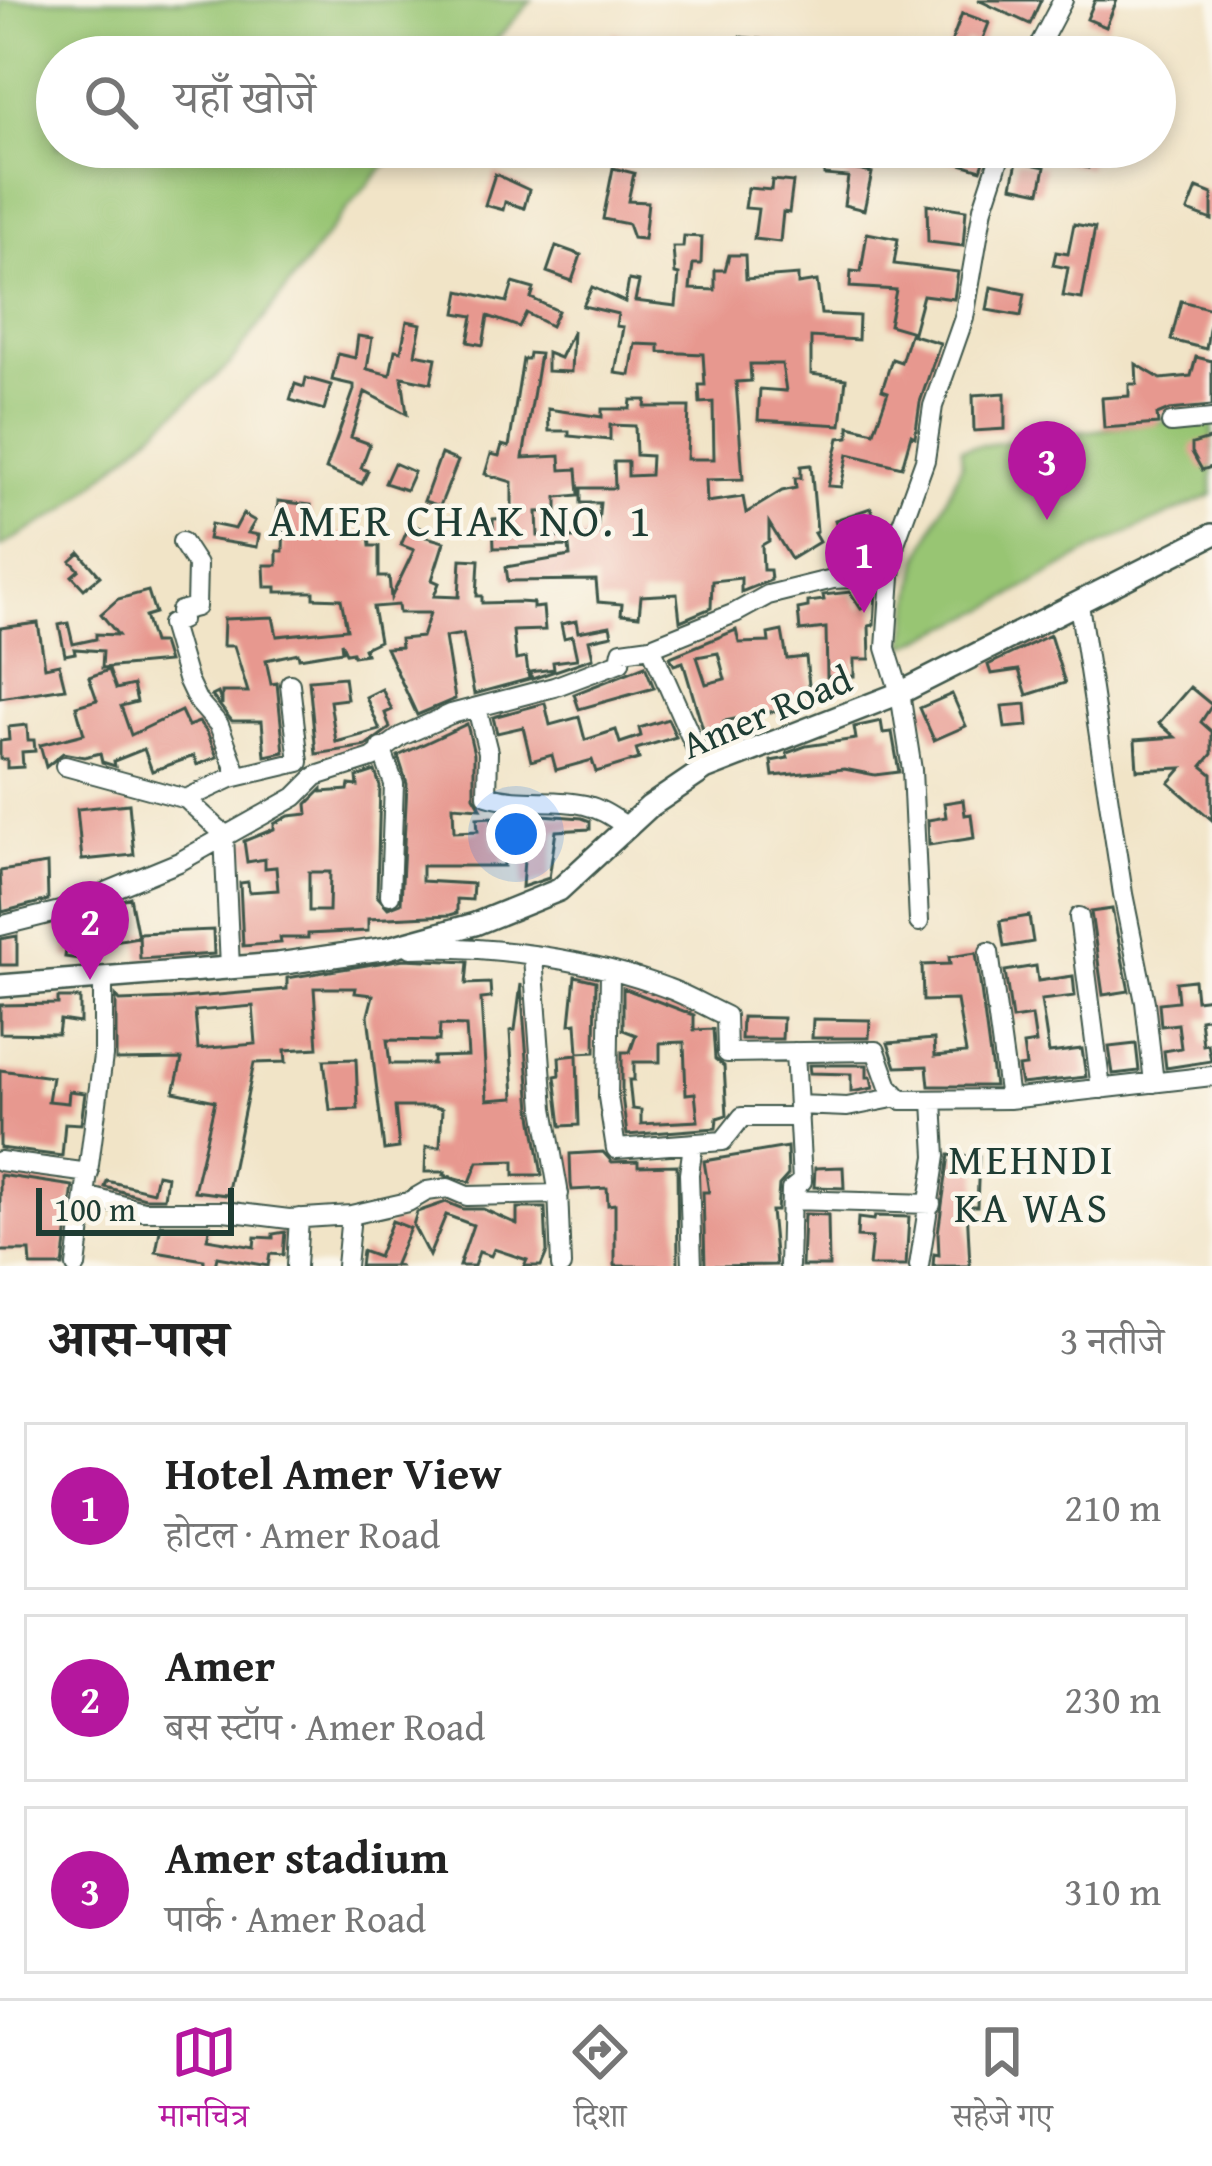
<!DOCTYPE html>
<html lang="hi">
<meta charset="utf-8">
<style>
:root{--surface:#fff;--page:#f2f2f2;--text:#222;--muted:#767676;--line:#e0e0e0;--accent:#b5179e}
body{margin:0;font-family:"Gentium Book Plus","Noto Serif Devanagari",serif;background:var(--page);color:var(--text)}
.scale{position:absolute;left:36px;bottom:30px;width:198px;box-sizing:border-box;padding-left:12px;border:6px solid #1f3d34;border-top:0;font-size:33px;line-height:42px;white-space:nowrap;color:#1f3d34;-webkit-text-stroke:9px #fbf7ec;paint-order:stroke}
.you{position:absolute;left:516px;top:834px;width:42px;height:42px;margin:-30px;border:9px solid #fff;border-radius:50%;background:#1a73e8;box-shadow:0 0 0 18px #1a73e833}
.badge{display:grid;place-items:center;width:78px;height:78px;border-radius:50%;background:var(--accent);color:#fff;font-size:39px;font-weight:700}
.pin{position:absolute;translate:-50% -99px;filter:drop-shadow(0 3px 6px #0008)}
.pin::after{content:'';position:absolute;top:63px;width:42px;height:36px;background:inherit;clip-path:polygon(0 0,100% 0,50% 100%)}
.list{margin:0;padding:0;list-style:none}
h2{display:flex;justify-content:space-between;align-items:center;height:156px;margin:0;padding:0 48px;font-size:51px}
h2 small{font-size:39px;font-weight:400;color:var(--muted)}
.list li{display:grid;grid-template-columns:78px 1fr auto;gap:36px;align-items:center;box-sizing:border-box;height:168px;margin:0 24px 24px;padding:0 24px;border:3px solid var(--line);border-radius:0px}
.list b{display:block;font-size:45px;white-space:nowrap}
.list p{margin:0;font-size:39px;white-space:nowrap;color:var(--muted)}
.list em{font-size:39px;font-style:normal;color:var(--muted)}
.icon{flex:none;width:66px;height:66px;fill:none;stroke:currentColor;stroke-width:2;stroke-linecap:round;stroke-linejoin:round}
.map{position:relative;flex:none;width:1212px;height:1266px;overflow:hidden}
.search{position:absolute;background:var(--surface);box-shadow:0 6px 18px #0003;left:36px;right:36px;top:36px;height:132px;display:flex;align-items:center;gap:30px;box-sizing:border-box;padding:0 42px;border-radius:66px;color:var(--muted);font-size:45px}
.sheet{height:732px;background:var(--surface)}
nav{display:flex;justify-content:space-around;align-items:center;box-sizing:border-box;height:168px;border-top:3px solid var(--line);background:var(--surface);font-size:33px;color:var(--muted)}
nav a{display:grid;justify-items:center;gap:6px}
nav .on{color:var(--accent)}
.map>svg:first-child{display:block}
.green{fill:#98c573;stroke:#5c8154;stroke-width:3}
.building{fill:#e7988f;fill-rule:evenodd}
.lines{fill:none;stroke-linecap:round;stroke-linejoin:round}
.minor-casing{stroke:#3e564a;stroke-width:22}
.major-casing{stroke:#3e564a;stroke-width:26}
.minor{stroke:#fff;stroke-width:18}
.major{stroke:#fff;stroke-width:21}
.labels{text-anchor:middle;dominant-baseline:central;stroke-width:9;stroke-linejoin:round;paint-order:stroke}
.street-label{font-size:39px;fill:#1f3d34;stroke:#fbf7ec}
.neighbourhood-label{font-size:42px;letter-spacing:3px;fill:#1f3d34;stroke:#fbf7ec}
.quarter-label{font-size:45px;letter-spacing:3px;fill:#1f3d34;stroke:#fbf7ec}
</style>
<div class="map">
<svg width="1212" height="1266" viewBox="0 0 1212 1266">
<rect width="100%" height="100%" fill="#fbf7ec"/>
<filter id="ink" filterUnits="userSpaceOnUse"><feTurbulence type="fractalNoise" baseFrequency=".00833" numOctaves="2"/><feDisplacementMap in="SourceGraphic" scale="24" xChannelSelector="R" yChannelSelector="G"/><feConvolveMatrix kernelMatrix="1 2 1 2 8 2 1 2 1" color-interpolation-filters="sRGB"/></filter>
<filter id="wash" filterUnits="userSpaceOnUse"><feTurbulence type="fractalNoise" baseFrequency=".004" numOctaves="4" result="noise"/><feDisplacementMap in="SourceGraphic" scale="48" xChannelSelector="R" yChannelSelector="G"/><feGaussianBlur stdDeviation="2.7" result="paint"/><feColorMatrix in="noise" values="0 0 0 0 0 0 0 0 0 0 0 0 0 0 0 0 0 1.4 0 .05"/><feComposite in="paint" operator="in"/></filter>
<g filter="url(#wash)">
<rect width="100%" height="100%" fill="#f1e4c7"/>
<!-- green -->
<path class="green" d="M0 0H532L481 57H57V147H401L345 211 229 365 65 510 0 547Z
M1212 415V495L1101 545 986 610 905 646 919 559 962 464 961 448Z"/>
<g id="blocks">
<!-- building -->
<path class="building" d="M978 0H1041L1030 24Z
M1095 0H1117L1106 27 1087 19Z
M962 13 989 23 980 46 966 41 960 57H954L947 54Z
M613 33 636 38 632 57 608 55Z
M740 37 778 41 776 57H738Z
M656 147H695L696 158 657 161Z
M951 147H989L981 170 947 160Z
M1048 147H1093L1088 168 1045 157Z
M825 154 840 155 839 166 872 173 864 210 844 205 848 177 824 175Z
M1017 161 1045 167 1040 192 1012 186Z
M613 168 634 173 628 201 648 202 644 239 633 238 628 224 603 219Z
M495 174 529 190 524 208 505 202 503 210 485 205Z
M772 180 793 182 789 213 783 212 780 242 754 239 758 209 745 208 748 188 771 190Z
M1197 188 1212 194V220L1188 211Z
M927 204 966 210 963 246 928 242Z
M1074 224 1095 228 1082 299 1063 296 1068 268 1053 265 1056 252 1068 254Z
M867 233 898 239 894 264 958 272 954 299 923 295 913 332 889 325 896 290 850 287 851 271 861 272Z
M684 236 702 237 701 264H693L690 289 715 290V270H725L729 255H745L746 279 798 275V284L817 281 821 314 859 316 858 340 811 337V374L846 379 841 425 758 420 760 389 786 391 782 364H750L751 381 736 382 743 479 706 480 707 502 743 497 746 513 782 491 796 488 795 478H801V466L811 465 817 532 814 533 819 542 791 559 769 523V541L762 545 763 570H770L771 580 741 592V578L712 581 711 608 680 621 677 594 641 596 639 616 621 614 622 604 598 602 596 580 508 581 506 567 570 556 569 546 494 548 493 519 512 518V482L485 474 491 454 499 456 502 445 509 447 523 359H528L529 353 540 354 523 458 560 456 561 470 577 469 579 495 557 497V511L537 512 538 536 573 538 597 534 600 503H581V488H615L614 462H628V476L650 475 651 456 636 455 635 426 610 425V440L569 436V431H549L548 409 602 417V409H630L631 400H646L645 407H689L687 459H714L713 402 700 403 699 385H705L703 354 659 352V345L635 344 630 375 615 373 623 327 616 326 618 314 583 306 592 287 625 302 629 280 639 282 635 301 676 306 679 275 675 274 673 247H683Z
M556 246 581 255 572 281 547 272Z
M513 283 534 289 531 298 558 311 551 326 526 313 519 327 488 316 483 345 468 342 473 316 456 313 460 291 507 302Z
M991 287 1025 294 1021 316 987 310Z
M1181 301 1212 309 1206 349 1171 340Z
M407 321 421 324 415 354 436 358 431 383 402 377 407 414 365 392 351 437 370 444 361 468 368 471 362 484 326 469 354 390V385L332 380 338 354 355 358 358 336 372 338 367 369 390 375 395 350 401 351Z
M573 331 571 372 547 371V353L560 358Z
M910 334 940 343 920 402 915 437 911 435 902 467 848 454 841 487 828 486 839 438 849 437V426L874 432 888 392 882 390 892 359 901 362Z
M1196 357 1212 361V406L1169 410 1157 415 1158 424 1104 428 1102 398 1129 396V384H1137L1136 364 1161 379 1191 376Z
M306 378 331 385 324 410 290 400 295 384 304 387Z
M1005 393V429L974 431 973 395Z
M1212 438V467L1202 470 1192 452V444Z
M441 454 458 461 440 506 424 501Z
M394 463 414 472 406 490 385 483Z
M278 501 311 505 308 535 369 534 370 546H379V577H389L391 598 414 550 401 545 410 524 425 530 423 536 444 542 432 580 439 583 434 596 459 597 461 559 479 560 477 596H482V603L518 602 533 603V608L543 607 545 630 513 631 516 660 526 658 529 679 474 694 463 634 445 637 455 699 417 715 386 648 401 647 400 639 422 637 430 613H399L398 605 373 607 379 641 364 648 366 654 353 656 352 652 346 653 341 642 342 651 299 658 298 653 266 660 271 684 277 683 284 752 265 756 262 721H232L212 696 218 693 222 705V692H248L234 646H223L224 619 273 617 277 636 347 629 341 599 314 598V592H276V587H265L264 565H277V551H283L284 520 277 519Z
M871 508 882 539 879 563 855 564 850 549 845 550 835 520Z
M243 514 255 521 248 533 259 535 257 547 208 539 211 524 235 529Z
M80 553 100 576 84 589 72 576 79 570 71 561Z
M876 590 874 625 869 626 870 659H854V676L827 677 826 628 800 631 798 609 808 607V602L824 600 823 595 850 592 861 609 865 607 859 591Z
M148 591 155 613 145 616 153 643H162L168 662 102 668 103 651 74 649 75 653 65 655 59 625 68 623 73 644 96 639V634L118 635 101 614 118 599Z
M576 621 578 632 610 626 612 635 589 640 593 658 532 679 530 672 554 669 553 662 577 659 572 636 564 638 561 624Z
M38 623 45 667 59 664 65 688 0 698V628Z
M736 630 739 643 769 642 768 634 782 631 787 659 806 657 811 704 724 721 726 726 704 733 683 662 674 665 670 657ZM718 653 725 679 706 684 697 657Z
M1050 635 1065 683 1027 695 1019 670 991 674 988 665Z
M645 666 654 688 579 709 574 694Z
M109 670 116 689 133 685 137 702 121 706 131 735 181 711 188 726 199 722 207 732 217 757 197 765 194 756 152 771 144 749 114 761 115 766 102 762 100 753 84 757 63 753 46 767 40 745 84 734 76 706 97 700 89 677Z
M344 677 347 699 330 701 336 742 380 730 366 697 382 689 392 710 385 713 390 728 366 746 316 754 309 680Z
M1190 687 1212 705 1201 722 1212 732V754L1202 766 1212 774V820L1169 783 1182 768 1137 770 1135 740 1175 737 1159 723Z
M952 694 966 726 934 740 920 708Z
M545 703 550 725 579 717 585 740 616 730 620 743 641 736 639 728 668 719 676 737 636 749 639 759 596 772 592 760 556 770 552 755 531 761 523 727 497 733 493 717Z
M1026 704 1028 726 1005 728 1002 706Z
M881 721 883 733 892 732 899 772 875 775 844 769 773 776 771 761 788 758 787 753 806 746 856 739 854 727Z
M467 724 474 754V796L481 808 453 806 454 832 478 831 477 818 492 817 494 848H504V866H422V881L473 884 472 900 457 899V913L450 915 368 919V931L308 934V938H280L281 943 243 946 240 883 248 882 249 892 278 890 276 867 265 868V859L247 862 244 841 274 829V824L289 816 308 814 307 804 322 789V792L348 790 349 785 358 786 357 777 375 771 380 786 377 896 388 908 401 903 407 784 398 756ZM309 872H330L329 911H309Z
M27 725 28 740H34L35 751 22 752 23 767 7 768V759H0V741L9 740 8 727Z
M963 800 965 815 971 814 974 838 929 845 928 820 946 817 944 803Z
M129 804 134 855 82 860 77 809Z
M503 812 582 818 590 821V829L556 831 549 878 522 887 527 819 503 818Z
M47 864 48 900 2 912 0 871Z
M130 897 138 937 96 944 93 961 65 957 69 929 56 932 54 926Z
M1112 909 1129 991 1103 995 1091 912Z
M1029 916 1033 942 1004 947 1000 921Z
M213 930 214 954 140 959 139 933Z
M17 936V965H0V939Z
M976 953 994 1086H929L927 1066 896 1067 888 1043 934 1039 935 1056 966 1053 957 1000 923 1001 922 965 950 964 949 957Z
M404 959 468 962 466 984 490 983 491 998 481 999 487 1100 514 1098 510 1031 515 1030 521 984 531 1109 542 1175H514V1161L478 1162 470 1182 444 1175 445 1172H425L426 1147H440L442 1109 434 1107H395L399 1148 384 1150 368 1015 373 995 355 993 356 988H314L318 1048 285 1050 286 1062 254 1063 227 1195 194 1191 215 1101 174 1092 182 1059 116 1060V996L120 1001 172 999 287 989V978ZM253 1006 256 1044 198 1049 195 1011ZM440 1025 466 1026 468 1056 433 1057V1064H390L387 1040 439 1041Z
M1036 966 1038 981 1073 976 1075 996 1041 1000 1049 1053 1082 1049 1086 1077 1021 1084 1018 1067 1026 1066 1023 1045 1036 1043 1032 1016 1012 1019 1005 971Z
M575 976 596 981 595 1052 578 1053 576 1023 570 1024Z
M1194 980 1196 1000 1212 998V1017L1200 1019 1203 1045 1208 1044 1211 1061 1166 1068 1164 1051 1181 1048 1178 1024 1161 1026 1159 1003 1178 1001 1176 982Z
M623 988 694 1015V1030L713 1029 715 1059 724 1066 727 1115 717 1118 716 1128 627 1135 622 1096V1052H630L636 1035 623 1030ZM684 1042 686 1094 695 1093 698 1121 641 1124V1110L632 1109 629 1080H634V1062H660V1043Z
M58 998H80V1023L60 1020 58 1034 0 1033V1005L58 1004Z
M742 1017 783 1018 782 1039H741Z
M813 1019 870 1020 869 1038H812Z
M1136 1044 1139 1071 1113 1074 1109 1047Z
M577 1055 579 1125 561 1126 555 1076 560 1075 559 1057Z
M356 1059 358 1109 330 1110 324 1060Z
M809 1065H867V1077H871L873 1088 851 1092V1074L810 1073Z
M0 1070 52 1077 48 1101 68 1103 69 1091 85 1093 81 1124 65 1123 62 1156 0 1148Z
M787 1147 788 1175 779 1185 777 1211H771L776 1265 705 1266 703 1192H709L704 1161Z
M603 1152 612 1162 638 1161V1166L677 1165 678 1266H615V1204L608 1205 607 1188 572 1190 571 1184 570 1154Z
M949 1155 979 1157 977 1206H967L970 1266H933L934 1254 939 1255 938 1233Z
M843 1167 844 1188 814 1187 815 1168Z
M157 1174 167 1176 164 1198H145L105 1187 107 1181 153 1192Z
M0 1175 73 1186 63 1266H31L30 1251H0Z
M446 1202 463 1209H483L517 1224V1208H545L547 1252 541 1266H524L527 1260 494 1249 491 1256 479 1252 474 1266H459L473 1225 446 1215 429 1256 413 1225 417 1212Z
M804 1214 828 1215 829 1266H802Z
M875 1216 909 1217 906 1266H869L872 1238 857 1237 858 1218 874 1220Z
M392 1221 410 1228 395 1264 398 1266H360L362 1251 378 1257Z
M161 1225H210L207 1239 254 1247 255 1237 273 1238V1234L285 1232 283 1255 270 1254 268 1266 217 1257 215 1266H204V1260L156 1252Z"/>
</g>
</g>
<g filter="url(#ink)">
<use href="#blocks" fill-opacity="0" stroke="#3e564a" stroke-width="3"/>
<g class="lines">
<!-- minor casing -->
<g class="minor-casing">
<path id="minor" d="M1033 57 1063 0
M1171 423 1212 419
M182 542 197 565 196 607 180 611 181 620 171 624 187 679 197 700 219 725 238 776
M1079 604 1123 894 1145 1002 1154 1083
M651 647 705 769
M477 708 488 752 487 795C522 806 553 797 585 805 602 809 615 819 629 828
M381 748 394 784 390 895
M65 766 186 799 224 834 230 968
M186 799 231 778 299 762 290 684
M1079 917 1101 1089
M919 922 912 770 900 693 886 648 891 576 895 543 925 460 933 406 964 318 983 208 1003 147
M0 926 60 911 179 862 295 797 316 776 372 758 402 736 451 714 554 687 620 662 622 651 651 647 735 613 768 595 833 579 891 576
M411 948C491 945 591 959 667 988 687 995 706 1007 726 1016L727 1053 876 1051 889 1087 901 1100 1009 1099 1212 1076
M989 952 1009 1099
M533 957 544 1108 558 1189 561 1266
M610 973 608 1097 616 1149 723 1141 742 1117H799
M798 1105 847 1107 898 1097
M0 1161 89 1173
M86 1196 143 1211H224L289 1219 351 1215 408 1202 427 1191 448 1188 467 1196 559 1194
M791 1200 931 1204
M76 1266 103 1056V980
M296 1266 299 1218
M346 1266 351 1215
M692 1266 689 1174 693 1145
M789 1266 791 1190 802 1181 795 1052
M919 1266 936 1156 933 1101"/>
</g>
<!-- major casing -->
<g class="major-casing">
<path id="major" d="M0 986 278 964 388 948 475 924 559 890 649 807 705 769 900 693 1212 535"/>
</g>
<!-- minor -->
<use href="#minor" class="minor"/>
<!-- major -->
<use href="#major" class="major"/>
</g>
</g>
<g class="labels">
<!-- street labels -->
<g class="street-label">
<text transform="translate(766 711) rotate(-23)">Amer Road</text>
</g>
<!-- neighbourhood labels -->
<g class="neighbourhood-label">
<text x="1032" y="1158">MEHNDI<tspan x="1032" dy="48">KA WAS</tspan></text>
</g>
<!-- quarter labels -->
<g class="quarter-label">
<text x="461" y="519">AMER CHAK NO. 1</text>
</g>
</g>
</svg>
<div class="scale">100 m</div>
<div class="you"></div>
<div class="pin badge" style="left:864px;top:613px">1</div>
<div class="pin badge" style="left:90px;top:980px">2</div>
<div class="pin badge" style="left:1047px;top:520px">3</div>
<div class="search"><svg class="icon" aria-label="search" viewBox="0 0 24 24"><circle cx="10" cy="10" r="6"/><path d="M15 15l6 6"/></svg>यहाँ खोजें</div>
</div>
<section class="sheet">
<h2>आस-पास<small>3 नतीजे</small></h2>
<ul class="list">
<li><span class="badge">1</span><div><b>Hotel Amer View</b><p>होटल · Amer Road</p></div><em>210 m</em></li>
<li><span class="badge">2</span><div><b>Amer</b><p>बस स्टॉप · Amer Road</p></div><em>230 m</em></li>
<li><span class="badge">3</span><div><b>Amer stadium</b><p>पार्क · Amer Road</p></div><em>310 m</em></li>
</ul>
</section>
<nav>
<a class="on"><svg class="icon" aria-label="map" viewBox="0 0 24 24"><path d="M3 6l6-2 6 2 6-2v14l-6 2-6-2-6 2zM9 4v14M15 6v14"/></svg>मानचित्र</a>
<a><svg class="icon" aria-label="directions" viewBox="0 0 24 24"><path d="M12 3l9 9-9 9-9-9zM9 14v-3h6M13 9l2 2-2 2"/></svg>दिशा</a>
<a><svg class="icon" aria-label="saved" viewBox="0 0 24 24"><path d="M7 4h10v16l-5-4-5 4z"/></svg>सहेजे गए</a>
</nav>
